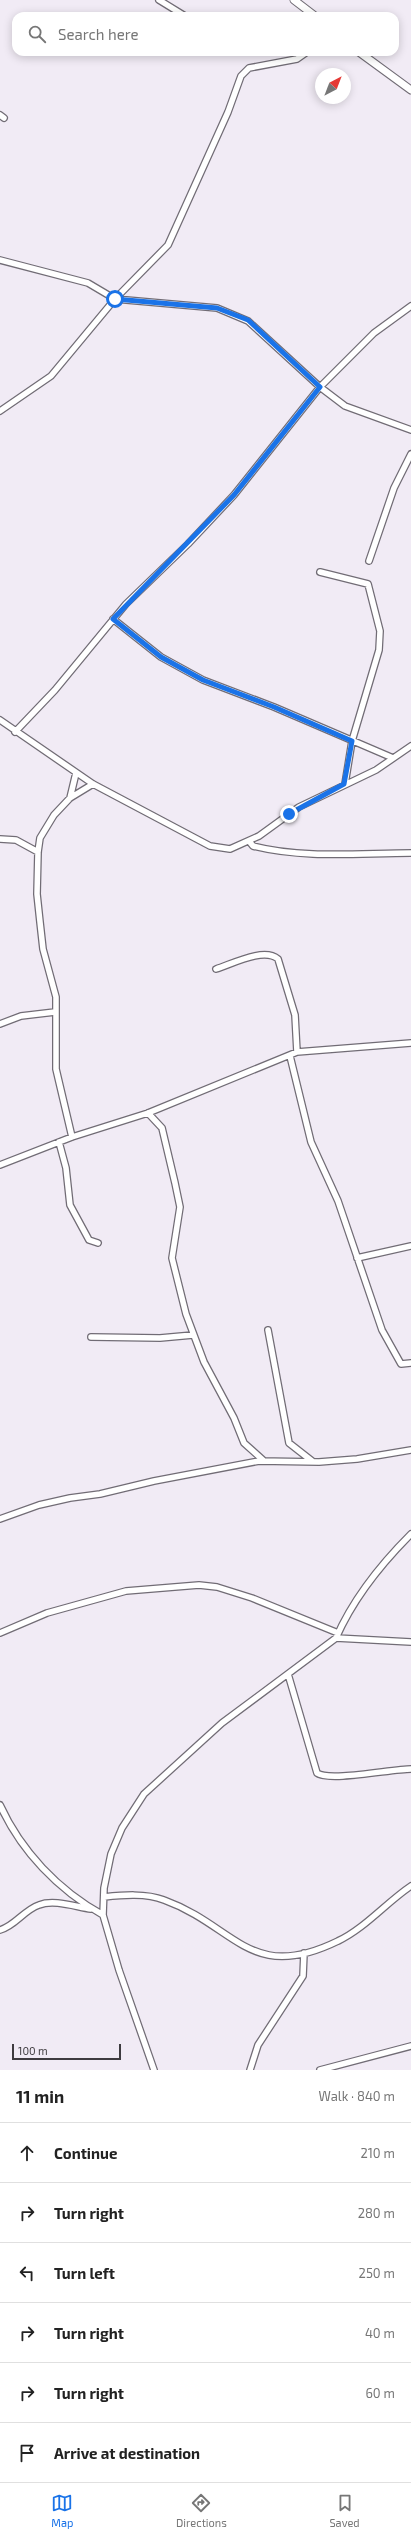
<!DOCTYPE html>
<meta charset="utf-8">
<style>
:root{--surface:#fff;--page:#f2f2f2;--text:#222;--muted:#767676;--line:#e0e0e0;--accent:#1a73e8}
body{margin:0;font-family:"Exo 2",sans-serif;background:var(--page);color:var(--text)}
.compass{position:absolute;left:315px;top:68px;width:36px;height:36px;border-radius:50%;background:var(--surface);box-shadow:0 2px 10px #0003;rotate:42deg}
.scale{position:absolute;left:12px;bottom:10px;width:109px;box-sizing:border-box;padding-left:4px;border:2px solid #3e3b3f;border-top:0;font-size:11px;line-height:14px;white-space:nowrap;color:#3e3b3f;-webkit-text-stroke:3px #f1ebf5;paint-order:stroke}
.stop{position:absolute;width:12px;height:12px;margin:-9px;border:3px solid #1a73e8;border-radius:50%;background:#fff}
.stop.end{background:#1a73e8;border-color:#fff;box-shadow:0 1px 4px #0008}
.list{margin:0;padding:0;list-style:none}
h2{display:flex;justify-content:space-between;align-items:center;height:52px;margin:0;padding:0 16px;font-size:17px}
h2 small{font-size:13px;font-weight:400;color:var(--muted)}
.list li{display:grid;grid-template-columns:26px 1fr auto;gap:12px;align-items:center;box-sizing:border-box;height:60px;padding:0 16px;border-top:1px solid var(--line)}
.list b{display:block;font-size:15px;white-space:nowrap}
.list em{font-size:13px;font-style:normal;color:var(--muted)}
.icon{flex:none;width:22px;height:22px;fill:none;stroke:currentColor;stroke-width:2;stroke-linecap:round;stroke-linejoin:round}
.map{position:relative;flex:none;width:411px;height:2070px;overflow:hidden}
.search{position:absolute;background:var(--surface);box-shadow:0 2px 10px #0003;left:12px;right:12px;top:12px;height:44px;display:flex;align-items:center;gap:10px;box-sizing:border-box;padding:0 14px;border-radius:12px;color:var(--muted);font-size:15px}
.sheet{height:412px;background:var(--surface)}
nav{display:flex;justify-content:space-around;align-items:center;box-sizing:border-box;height:56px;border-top:1px solid var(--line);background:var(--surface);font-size:11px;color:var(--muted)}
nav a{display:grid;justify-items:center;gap:2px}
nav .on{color:var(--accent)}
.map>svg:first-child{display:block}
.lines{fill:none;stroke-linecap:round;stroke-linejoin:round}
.minor-casing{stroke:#716c75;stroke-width:8}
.tertiary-casing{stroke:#716c75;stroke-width:9}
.minor{stroke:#fff;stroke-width:5.5}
.tertiary{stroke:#fff;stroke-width:7}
.route{stroke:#1a73e8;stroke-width:5}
</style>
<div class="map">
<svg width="411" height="2070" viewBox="0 0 411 2070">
<rect width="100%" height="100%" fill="#f1ebf5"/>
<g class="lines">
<!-- minor casing -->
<g class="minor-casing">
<path id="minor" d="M159 0 185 16
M0 115 4 118
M0 260 88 283 115 299 217 308 248 321 320 387 345 406 411 430
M0 411 51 376 115 299 168 245 228 112 241 76 249 68 297 59 307 52
M369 561 394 488 411 454
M320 572 368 584 380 631 379 650 352 741 345 784
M113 619 161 657 203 680 274 707 393 758
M0 720 93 784 210 846 230 849 259 836 299 807 376 770 411 746
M15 732 55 690 126 604 188 544 234 495 320 387 374 333 411 306
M70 798 76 773
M0 839 16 840 38 852
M249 841 253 846C304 859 360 853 411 853
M216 969C232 964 264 947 278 959L295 1015 297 1052
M0 1024 21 1016 55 1012
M290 1056 311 1142 338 1201 382 1330 401 1364 411 1363
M148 1113 162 1128 175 1183 180 1207 172 1258 186 1314 204 1362 234 1418 244 1443 263 1460
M72 1137 56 1069V997L43 949 40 922 37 894 38 852 40 838 54 815 70 798 93 784
M59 1142 66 1168 70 1205 89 1240 98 1243
M0 1165 72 1137 148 1113 297 1052 411 1043
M357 1258 411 1246
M268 1330 289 1443 312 1461
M91 1337 160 1338 193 1335
M0 1519 39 1505 70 1498 100 1494 154 1481 259 1461 319 1462 357 1459 411 1450
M0 1633 47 1613 126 1591 199 1585 217 1587 252 1598 338 1633
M336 1638 411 1642
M288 1674 317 1773C329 1782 392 1769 411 1769
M0 1805C21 1851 58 1890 103 1915
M104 1897C123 1895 146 1893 164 1900 236 1926 250 1984 338 1941 364 1929 387 1902 411 1886
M0 1930C15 1926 24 1910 39 1905 54 1899 76 1907 91 1909
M154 2070 119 1970 103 1915 104 1888 111 1854 122 1828 144 1794 222 1723 336 1638C353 1599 381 1564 411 1534
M250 2070 258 2045 303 1976 304 1953
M320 2070 411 2046"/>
</g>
<!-- tertiary casing -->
<g class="tertiary-casing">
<path id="tertiary" d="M294 0 315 16
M359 52 411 90"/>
</g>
<!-- minor -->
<use href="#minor" class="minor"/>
<!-- tertiary -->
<use href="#tertiary" class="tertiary"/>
</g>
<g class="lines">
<!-- route -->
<path class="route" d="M115 299 217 308 248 320 320 387 234 495 113 619 161 657 203 680 274 707 352 741 344 784 289 814"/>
</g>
</svg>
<svg class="compass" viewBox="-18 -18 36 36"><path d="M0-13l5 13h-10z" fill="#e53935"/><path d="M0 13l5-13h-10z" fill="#767676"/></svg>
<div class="scale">100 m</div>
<div class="stop" style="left:115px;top:299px"></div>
<div class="stop end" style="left:289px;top:814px"></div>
<div class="search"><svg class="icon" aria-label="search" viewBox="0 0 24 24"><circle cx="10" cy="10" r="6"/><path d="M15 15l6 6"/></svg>Search here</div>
</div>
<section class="sheet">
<h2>11 min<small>Walk · 840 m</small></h2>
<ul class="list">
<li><svg class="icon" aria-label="ahead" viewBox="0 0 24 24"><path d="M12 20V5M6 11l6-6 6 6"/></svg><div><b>Continue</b></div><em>210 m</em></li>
<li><svg class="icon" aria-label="right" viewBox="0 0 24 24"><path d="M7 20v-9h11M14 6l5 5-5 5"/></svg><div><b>Turn right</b></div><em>280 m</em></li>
<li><svg class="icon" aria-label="left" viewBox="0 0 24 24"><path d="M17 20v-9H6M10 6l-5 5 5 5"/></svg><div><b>Turn left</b></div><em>250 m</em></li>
<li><svg class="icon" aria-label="right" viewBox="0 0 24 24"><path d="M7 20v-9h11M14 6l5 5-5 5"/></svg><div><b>Turn right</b></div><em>40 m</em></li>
<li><svg class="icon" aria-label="right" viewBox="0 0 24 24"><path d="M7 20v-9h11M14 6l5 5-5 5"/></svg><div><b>Turn right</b></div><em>60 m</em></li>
<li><svg class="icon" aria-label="arrive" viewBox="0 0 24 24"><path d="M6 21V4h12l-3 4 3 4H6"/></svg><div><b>Arrive at destination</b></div></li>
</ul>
</section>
<nav>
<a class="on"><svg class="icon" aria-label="map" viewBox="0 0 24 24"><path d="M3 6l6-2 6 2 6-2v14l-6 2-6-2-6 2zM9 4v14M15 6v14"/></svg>Map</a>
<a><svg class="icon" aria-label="directions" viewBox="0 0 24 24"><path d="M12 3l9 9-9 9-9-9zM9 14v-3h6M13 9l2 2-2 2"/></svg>Directions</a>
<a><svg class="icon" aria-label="saved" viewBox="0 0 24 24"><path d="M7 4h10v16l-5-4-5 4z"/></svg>Saved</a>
</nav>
